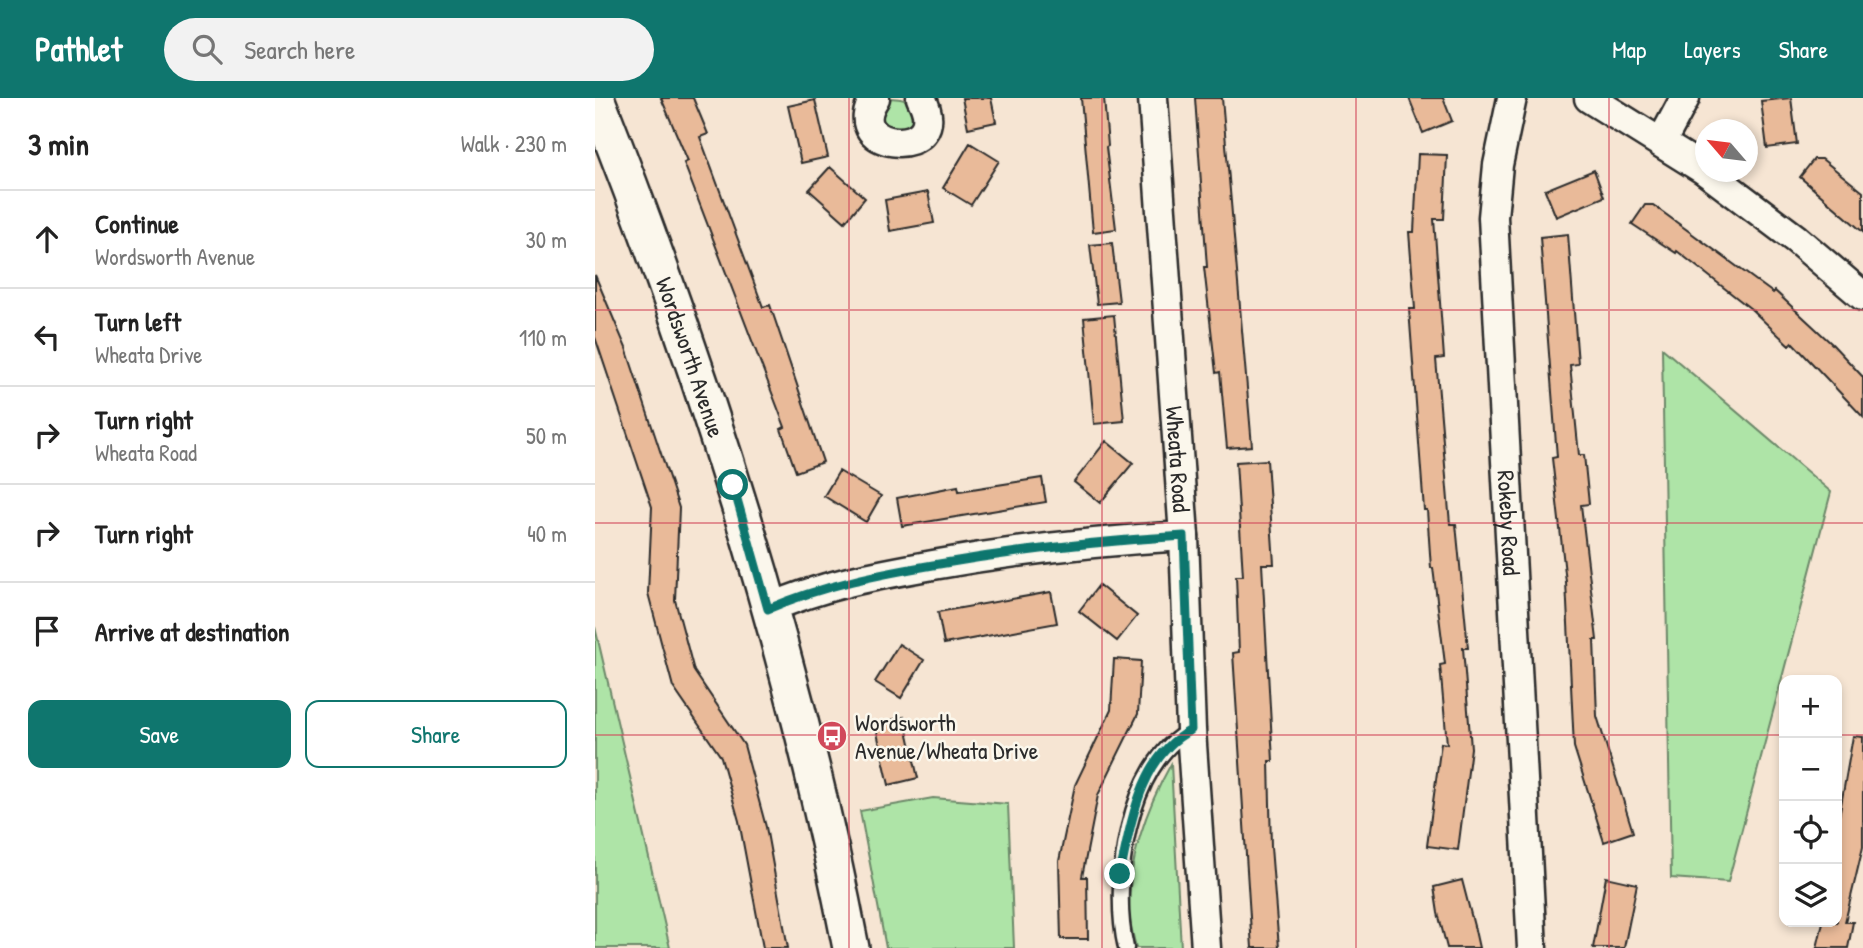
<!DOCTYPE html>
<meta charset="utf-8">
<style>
:root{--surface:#fff;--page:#f2f2f2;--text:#222;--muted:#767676;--line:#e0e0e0;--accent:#0f766e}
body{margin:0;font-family:"Patrick Hand",sans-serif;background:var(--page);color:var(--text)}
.controls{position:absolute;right:21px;bottom:21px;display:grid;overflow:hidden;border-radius:14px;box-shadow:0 4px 10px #0003}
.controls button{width:63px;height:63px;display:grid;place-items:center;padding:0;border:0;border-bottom:2px solid var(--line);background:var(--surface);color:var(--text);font:35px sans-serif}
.compass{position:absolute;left:1100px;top:21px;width:63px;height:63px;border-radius:50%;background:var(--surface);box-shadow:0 4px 10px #0003;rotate:298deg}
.stop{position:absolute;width:21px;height:21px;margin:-16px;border:5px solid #0f766e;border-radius:50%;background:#fff}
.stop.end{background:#0f766e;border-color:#fff;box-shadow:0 2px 7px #0008}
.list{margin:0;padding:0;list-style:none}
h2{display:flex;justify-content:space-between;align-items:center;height:91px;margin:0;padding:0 28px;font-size:30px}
h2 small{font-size:23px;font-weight:400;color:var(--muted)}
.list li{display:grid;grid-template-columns:46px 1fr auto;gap:21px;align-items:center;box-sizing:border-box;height:98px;padding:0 28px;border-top:2px solid var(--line)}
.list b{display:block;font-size:26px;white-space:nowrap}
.list p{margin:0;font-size:23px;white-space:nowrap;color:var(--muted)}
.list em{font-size:23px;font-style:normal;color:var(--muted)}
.actions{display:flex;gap:14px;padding:21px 28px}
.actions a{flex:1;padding:16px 0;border:2px solid var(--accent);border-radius:14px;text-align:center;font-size:24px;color:var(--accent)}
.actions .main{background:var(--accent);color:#fff}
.icon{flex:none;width:38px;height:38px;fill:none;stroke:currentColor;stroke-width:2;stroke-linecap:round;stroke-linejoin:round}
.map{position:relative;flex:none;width:1268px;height:850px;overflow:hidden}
header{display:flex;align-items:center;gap:42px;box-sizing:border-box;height:98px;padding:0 35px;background:var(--accent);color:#fff}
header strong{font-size:33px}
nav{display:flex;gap:38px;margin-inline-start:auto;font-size:24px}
.search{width:490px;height:63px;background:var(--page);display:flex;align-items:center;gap:18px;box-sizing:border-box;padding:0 24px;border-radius:38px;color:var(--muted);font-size:26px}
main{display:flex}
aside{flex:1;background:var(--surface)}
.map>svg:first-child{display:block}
.green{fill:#aee4a7;stroke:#6c8869;stroke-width:2}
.building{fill:#e9ba99;stroke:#2b2b2b;stroke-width:2}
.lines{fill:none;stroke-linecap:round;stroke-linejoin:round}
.service-casing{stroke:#2b2b2b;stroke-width:19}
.minor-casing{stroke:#2b2b2b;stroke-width:33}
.tertiary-casing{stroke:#2b2b2b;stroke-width:40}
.service{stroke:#fbf7ec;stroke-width:14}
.minor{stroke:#fbf7ec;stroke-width:28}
.tertiary{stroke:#fbf7ec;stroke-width:35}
.route{stroke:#0f766e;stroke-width:9}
.grid{fill:none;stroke:#d1495b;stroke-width:2;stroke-opacity:0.55}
.labels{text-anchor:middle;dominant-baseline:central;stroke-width:5;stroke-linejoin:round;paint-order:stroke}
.street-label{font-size:24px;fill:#2b2b2b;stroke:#fbf7ec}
.poi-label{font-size:24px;fill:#2b2b2b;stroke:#fbf7ec;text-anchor:start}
</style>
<header>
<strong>Pathlet</strong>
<div class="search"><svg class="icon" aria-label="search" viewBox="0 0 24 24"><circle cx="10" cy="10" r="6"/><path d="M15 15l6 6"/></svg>Search here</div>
<nav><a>Map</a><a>Layers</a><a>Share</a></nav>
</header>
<main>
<aside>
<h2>3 min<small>Walk · 230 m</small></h2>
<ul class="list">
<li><svg class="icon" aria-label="ahead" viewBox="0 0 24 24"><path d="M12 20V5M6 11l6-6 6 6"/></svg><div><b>Continue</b><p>Wordsworth Avenue</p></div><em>30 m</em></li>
<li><svg class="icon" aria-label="left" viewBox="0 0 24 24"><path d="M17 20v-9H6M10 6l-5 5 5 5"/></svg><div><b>Turn left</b><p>Wheata Drive</p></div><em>110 m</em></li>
<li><svg class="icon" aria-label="right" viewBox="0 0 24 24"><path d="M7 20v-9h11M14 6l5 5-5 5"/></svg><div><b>Turn right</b><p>Wheata Road</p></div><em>50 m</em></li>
<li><svg class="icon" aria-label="right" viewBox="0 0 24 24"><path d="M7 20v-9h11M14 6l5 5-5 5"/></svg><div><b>Turn right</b></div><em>40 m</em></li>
<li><svg class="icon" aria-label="arrive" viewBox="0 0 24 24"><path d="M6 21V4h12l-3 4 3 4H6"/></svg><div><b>Arrive at destination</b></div></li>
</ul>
<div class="actions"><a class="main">Save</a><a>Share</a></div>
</aside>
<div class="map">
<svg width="1268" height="850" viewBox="0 0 1268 850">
<rect width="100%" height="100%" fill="#f6e5d3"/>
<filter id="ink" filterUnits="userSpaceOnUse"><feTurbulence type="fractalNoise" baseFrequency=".0143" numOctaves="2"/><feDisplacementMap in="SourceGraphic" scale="14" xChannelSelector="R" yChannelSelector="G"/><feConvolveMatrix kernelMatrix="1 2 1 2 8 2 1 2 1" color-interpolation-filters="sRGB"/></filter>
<g filter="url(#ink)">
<!-- green -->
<path class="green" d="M291 0C311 0 315 1 319 21L310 33 288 32 285 5Z
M1067 250 1236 394 1133 784 1076 780Z
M0 529 75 850H0Z
M576 666 586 850H541C538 836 533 821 534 807 535 757 552 709 576 666Z
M338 700 413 706 419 850H291L265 713Z"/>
<!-- building -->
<path class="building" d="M66 0H98L113 36 105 39 168 209 175 207 228 364 201 374 186 331 190 329 89 65 93 63Z
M367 0H396L401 24 373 30Z
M486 0H509L513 48 511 49 521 131 498 134Z
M600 0H627L657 348 632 350 625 274 621 275 609 169H612Z
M814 0H848L857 23 828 35Z
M1196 0 1202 46 1172 50 1166 3Z
M220 2 233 59 206 65 193 8Z
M375 45 404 63 376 107 348 90Z
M823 56 852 57 849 121H839L849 260 841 261 855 426H861L873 550H868L876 650 863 752 832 748 846 645 852 646 845 567 850 566 838 470H836L832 412H829L814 211H820L814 134H819Z
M1219 61H1227L1268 94V134L1205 79Z
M235 69 270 100 250 124 214 92Z
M999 72 1009 99 961 119 950 92Z
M333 94 339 125 295 133 290 102Z
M1050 107H1058L1178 195 1180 193 1237 246 1268 279V319L1197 244 1194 247 1156 211 1082 153 1081 155 1037 126Z
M973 136 983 266 975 267 984 357H989L994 406 986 407 1002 542H999L1002 618 1038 734 1009 744 979 649 971 484 957 360 962 359 945 139Z
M517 145 524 204 502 206 495 147Z
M0 177 31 250 84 410 80 502 99 573 149 647 171 729 193 850H168L144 723 126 659 78 589 53 495 57 409 0 239Z
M519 217 529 323 499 326 489 220Z
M511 343 538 365 505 405 479 384Z
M672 362 679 466H667L678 663H674L676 749 684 850H657L638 555 644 554 641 478H648L641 364Z
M244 373 286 398 271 424 229 398Z
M447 380 451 404 307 428 302 400 363 388 364 393Z
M504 487 542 518 522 543 484 513Z
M456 494 462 525 349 546 343 514Z
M304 546 329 562 306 600 280 584Z
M519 561 546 563 543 616 503 697 487 779H492L493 841H466L464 763 480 687 516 612Z
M309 619 323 680 294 687 280 626Z
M1258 638 1268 639V749L1250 824H1258L1253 850H1222L1228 824H1242V730Z
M1011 779 1042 786 1029 850H998Z
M867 782 880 832 884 850H852L843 815 839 789Z"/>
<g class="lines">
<!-- service casing -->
<g class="service-casing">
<path id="service" d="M531 850C516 786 532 665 596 632"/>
</g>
<!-- minor casing -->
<g class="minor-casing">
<g id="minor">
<path d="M280 0C243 55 360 62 326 0"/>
<path id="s1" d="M558 0 589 438 596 632 611 850"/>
<path id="s2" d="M917 0 903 67 898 119 937 850"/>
<path d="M994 0 1111 73"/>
<path d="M1067 43 1090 0"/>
<path d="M1112 74 1201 141 1268 198"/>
<path d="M173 511C226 487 282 477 338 467 422 452 504 443 589 438"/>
</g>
</g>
<!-- tertiary casing -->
<g class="tertiary-casing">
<g id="tertiary">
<path id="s3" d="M1 0C109 274 200 560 256 850"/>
</g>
</g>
<!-- service -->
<use href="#service" class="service"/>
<!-- minor -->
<use href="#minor" class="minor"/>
<!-- tertiary -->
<use href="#tertiary" class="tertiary"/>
</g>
</g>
<g class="lines" filter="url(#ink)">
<!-- route -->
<path class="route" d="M138 387 173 511C228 487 285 476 344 466 425 452 506 443 589 438L596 632C545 658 536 726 525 776"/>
</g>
<!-- grid -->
<path class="grid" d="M254 0V850M507 0V850M761 0V850M1014 0V850M0 212H1268M0 425H1268M0 637H1189M1242 637H1268"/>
<!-- icons -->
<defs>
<g id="bus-disc" transform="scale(1.575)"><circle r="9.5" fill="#d1495b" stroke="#fbf7ec"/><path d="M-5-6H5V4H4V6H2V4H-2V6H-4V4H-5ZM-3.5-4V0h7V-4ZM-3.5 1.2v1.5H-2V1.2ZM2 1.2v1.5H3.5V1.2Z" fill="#fff"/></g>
</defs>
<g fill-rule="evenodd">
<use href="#bus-disc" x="237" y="638"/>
</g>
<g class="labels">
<!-- street labels -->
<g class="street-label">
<text stroke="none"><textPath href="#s3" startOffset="276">Wordsworth Avenue</textPath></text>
<text stroke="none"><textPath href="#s1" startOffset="362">Wheata Road</textPath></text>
<text stroke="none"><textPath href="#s2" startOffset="427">Rokeby Road</textPath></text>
</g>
<!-- poi labels -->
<g class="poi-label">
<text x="260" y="624">Wordsworth<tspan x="260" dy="28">Avenue/Wheata Drive</tspan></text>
</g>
</g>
</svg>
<div class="controls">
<button>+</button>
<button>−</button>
<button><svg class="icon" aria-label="locate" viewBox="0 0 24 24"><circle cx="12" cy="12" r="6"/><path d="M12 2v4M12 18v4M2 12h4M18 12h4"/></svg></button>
<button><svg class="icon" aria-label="layers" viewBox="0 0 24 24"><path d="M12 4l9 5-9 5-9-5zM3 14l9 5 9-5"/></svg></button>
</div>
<svg class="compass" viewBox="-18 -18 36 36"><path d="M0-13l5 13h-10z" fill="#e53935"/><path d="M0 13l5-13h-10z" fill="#767676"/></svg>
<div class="stop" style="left:138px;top:387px"></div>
<div class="stop end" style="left:525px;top:776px"></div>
</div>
</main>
